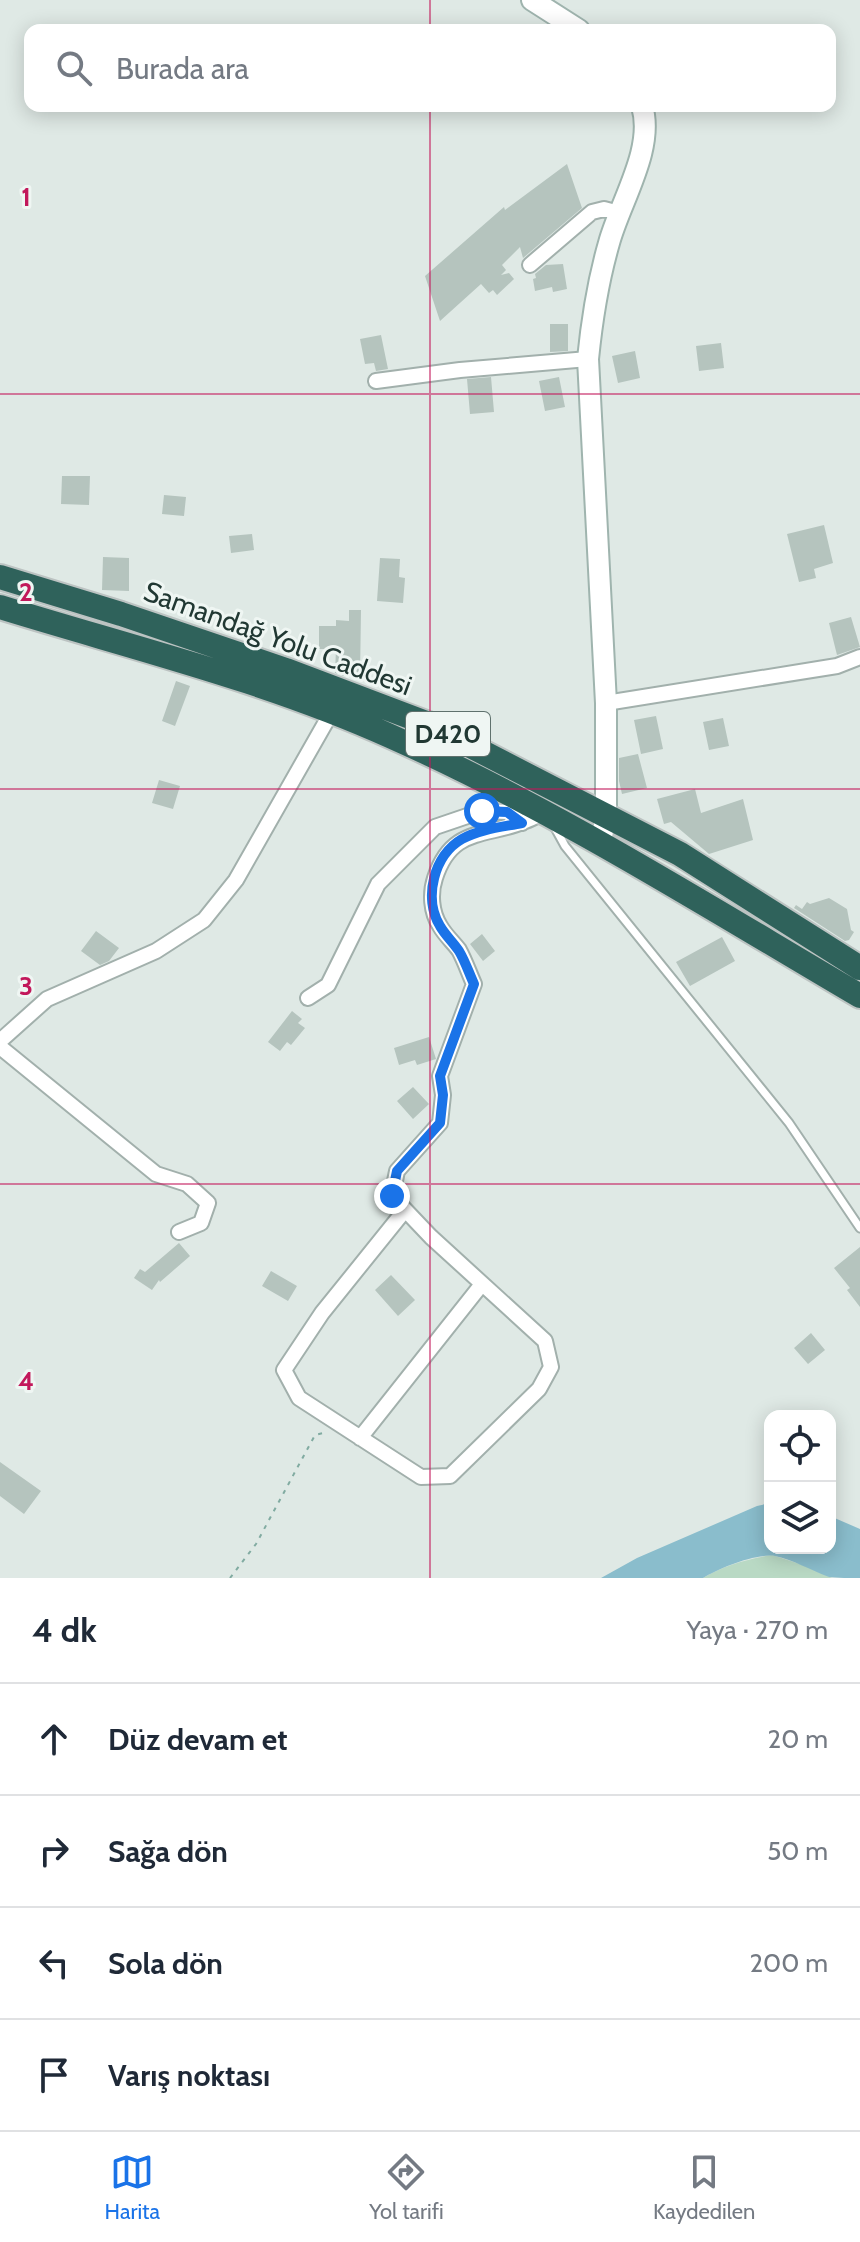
<!DOCTYPE html>
<html lang="tr">
<meta charset="utf-8">
<style>
:root{--surface:#fff;--page:#f6f6f7;--text:#1f2937;--muted:#747a83;--line:#e0e1e3;--accent:#1a73e8}
body{margin:0;font-family:Cabin,sans-serif;background:var(--page);color:var(--text)}
.controls{position:absolute;right:24px;bottom:24px;display:grid;overflow:hidden;border-radius:16px;box-shadow:0 4px 20px #0003}
.controls button{width:72px;height:72px;display:grid;place-items:center;padding:0;border:0;border-bottom:2px solid var(--line);background:var(--surface);color:var(--text);font:40px sans-serif}
.stop{position:absolute;width:24px;height:24px;margin:-18px;border:6px solid #1a73e8;border-radius:50%;background:#fff}
.stop.end{background:#1a73e8;border-color:#fff;box-shadow:0 2px 8px #0008}
.list{margin:0;padding:0;list-style:none}
h2{display:flex;justify-content:space-between;align-items:center;height:104px;margin:0;padding:0 32px;font-size:34px}
h2 small{font-size:26px;font-weight:400;color:var(--muted)}
.list li{display:grid;grid-template-columns:52px 1fr auto;gap:24px;align-items:center;box-sizing:border-box;height:112px;padding:0 32px;border-top:2px solid var(--line)}
.list b{display:block;font-size:30px;white-space:nowrap}
.list em{font-size:26px;font-style:normal;color:var(--muted)}
.icon{flex:none;width:44px;height:44px;fill:none;stroke:currentColor;stroke-width:2;stroke-linecap:round;stroke-linejoin:round}
.map{position:relative;flex:none;width:860px;height:1578px;overflow:hidden}
.search{position:absolute;background:var(--surface);box-shadow:0 4px 20px #0003;left:24px;right:24px;top:24px;height:88px;display:flex;align-items:center;gap:20px;box-sizing:border-box;padding:0 28px;border-radius:16px;color:var(--muted);font-size:30px}
.sheet{height:552px;background:var(--surface)}
nav{display:flex;justify-content:space-around;align-items:center;box-sizing:border-box;height:112px;border-top:2px solid var(--line);background:var(--surface);font-size:22px;color:var(--muted)}
nav a{display:grid;justify-items:center;gap:4px}
nav .on{color:var(--accent)}
.map>svg:first-child{display:block}
.green{fill:#b9d9c4}
.water{fill:#8abdcc}
.building{fill:#b5c4be}
.lines{fill:none;stroke-linecap:round;stroke-linejoin:round}
.lane-casing{stroke:#a2b0ac;stroke-width:11}
.street-casing{stroke:#a2b0ac;stroke-width:18}
.secondary-casing{stroke:#9fb4ae;stroke-width:24}
.highway-casing{stroke:#bcc3c2;stroke-width:28}
.path{stroke:#81aba1;stroke-width:2;stroke-dasharray:4 6;stroke-linecap:butt}
.lane{stroke:#fff;stroke-width:7}
.street{stroke:#fff;stroke-width:14}
.secondary{stroke:#fff;stroke-width:20}
.highway{stroke:#2f625b;stroke-width:24}
.route{stroke:#1a73e8;stroke-width:10}
.grid{fill:none;stroke:#c2185b;stroke-width:2;stroke-opacity:0.55}
.labels{text-anchor:middle;dominant-baseline:central;stroke-width:6;stroke-linejoin:round;paint-order:stroke}
.shield{fill:#eff6f3;stroke:#5f716d;stroke-width:2}
.shield-label{font-size:26px;font-weight:bold;fill:#213833}
.street-label{font-size:28px;fill:#213833;stroke:#eff6f3}
.grid-label{font-size:26px;text-anchor:middle;font-weight:bold;fill:#c2185b;stroke:#eff6f3;stroke-width:6;stroke-linejoin:round;paint-order:stroke}
</style>
<div class="map">
<svg width="860" height="1578" viewBox="0 0 860 1578">
<rect width="100%" height="100%" fill="#dfe9e5"/>
<!-- green -->
<path class="green" d="M772 1555 803 1565 832 1578H703C724 1565 748 1559 772 1555Z"/>
<!-- water -->
<path class="water" d="M770 1503V1548H830V1516L860 1529V1578C850 1578 838 1578 829 1577 810 1570 794 1560 775 1556 756 1553 719 1568 703 1578H601L637 1558 757 1506Z"/>
<!-- building -->
<path class="building" d="M567 164 582 208 523 258 520 247 502 265 506 270 501 275 509 273 514 279 497 295 493 290 489 293 481 284 440 321 425 276 504 207 505 210Z
M563 264 567 289 553 292 552 287 535 291 533 279 536 278 535 274 546 265Z
M550 324H568V351L550 352Z
M381 335 388 369 376 371 374 363 365 364 360 339Z
M721 343 724 368 699 371 696 346Z
M635 351 640 378 618 383 612 356Z
M491 377 494 412 470 414 467 379Z
M559 377 565 407 545 411 539 381Z
M62 476H90L89 505 61 504Z
M164 495 186 497 184 516 162 514Z
M824 525 833 563 814 569 816 578 799 582 787 534Z
M252 534 254 550 231 553 229 536Z
M103 557 129 558V591L102 590Z
M380 558 400 559 399 577 405 578 403 603 377 601Z
M349 610H361L360 677H347L335 673 336 649H319V626H336V620L349 621Z
M851 617 860 647 837 655 829 623Z
M176 681 190 686 175 726 162 721Z
M656 716 663 749 641 754 634 720Z
M723 718 729 746 709 750 703 722Z
M638 754 647 788 622 794 619 781V758Z
M159 780 180 786 173 809 152 803Z
M695 789 701 813 743 799 753 840 709 854 671 822 664 824 657 799Z
M829 898 847 909 851 930 854 932 849 940 845 941 794 908 796 905 802 909 807 902 810 904Z
M96 931 119 948 109 961 100 965 81 951Z
M482 934 495 951 483 961 470 944Z
M722 937 735 961 690 986 676 962Z
M292 1011 302 1019 298 1023 305 1028 291 1045 287 1042 280 1051 268 1042Z
M429 1037 436 1059 417 1065 415 1060 399 1065 394 1048Z
M413 1087 429 1104 413 1119 397 1101Z
M179 1243 190 1256 160 1282 159 1280 152 1290 134 1278 140 1269 145 1272Z
M860 1247V1307L847 1290 850 1288 834 1268Z
M271 1271 297 1286 288 1301 262 1286Z
M391 1275 415 1300 398 1316 375 1290Z
M811 1333 825 1350 808 1364 794 1348Z
M0 1462 41 1491 24 1514 0 1496Z"/>
<g class="lines">
<!-- lane casing -->
<g class="lane-casing">
<path id="lane" d="M554 826 565 846 789 1123 860 1228"/>
</g>
<!-- street casing -->
<g class="street-casing">
<path id="street" d="M530 265 592 212 604 209 619 213
M376 381 460 370 588 359
M606 703 837 666 860 657
M308 998 328 985 378 884 435 827 482 811 507 812 522 823
M0 1041 47 999 156 951 204 920 236 880 331 713
M0 1047 156 1174 187 1184 208 1203 201 1223 179 1232
M405 1210 322 1313 284 1370 299 1398 421 1477 450 1476 539 1389 551 1367 545 1341 431 1237 392 1196 397 1171 440 1123 443 1095 440 1076 474 984C469 973 465 961 459 950 453 942 445 935 440 926 431 912 430 893 435 878 451 828 483 837 523 822 531 819 538 815 546 812
M360 1438 482 1284"/>
</g>
<!-- secondary casing -->
<g class="secondary-casing">
<path id="secondary" d="M532 0 579 30
M601 842 606 814V703L588 359C592 319 598 281 609 243 620 202 655 149 642 106"/>
</g>
<!-- highway casing -->
<g class="highway-casing">
<path id="highway" d="M0 577 121 614 286 670 426 723 680 854 860 968
M0 607C129 647 266 680 390 736 554 809 705 905 860 996"/>
</g>
<!-- path -->
<path class="path" d="M230 1578 256 1544 315 1435 327 1432"/>
<!-- lane -->
<use href="#lane" class="lane"/>
<!-- street -->
<use href="#street" class="street"/>
<!-- secondary -->
<use href="#secondary" class="secondary"/>
<!-- highway -->
<use href="#highway" class="highway"/>
</g>
<g class="lines">
<!-- route -->
<path class="route" d="M392 1196 397 1171 440 1123 443 1095 440 1076 474 984C469 973 465 961 459 951 453 942 445 935 440 926 423 898 434 855 462 839 480 829 502 827 522 823L507 812 482 811"/>
</g>
<!-- grid -->
<path class="grid" d="M430 0V30M430 106V1578M0 394H860M0 789H860M0 1184H860"/>
<g class="labels">
<!-- shield labels -->
<rect class="shield" x="406" y="712" width="84" height="44" rx="6"/>
<g class="shield-label">
<text x="448" y="734">D420</text>
</g>
<!-- street labels -->
<g class="street-label">
<text transform="translate(278 638) rotate(20)">Samandağ Yolu Caddesi</text>
</g>
</g>
<g class="grid-label">
<text x="26" y="206">1</text>
<text x="26" y="601">2</text>
<text x="26" y="995">3</text>
<text x="26" y="1390">4</text>
</g>
</svg>
<div class="controls">
<button><svg class="icon" aria-label="locate" viewBox="0 0 24 24"><circle cx="12" cy="12" r="6"/><path d="M12 2v4M12 18v4M2 12h4M18 12h4"/></svg></button>
<button><svg class="icon" aria-label="layers" viewBox="0 0 24 24"><path d="M12 4l9 5-9 5-9-5zM3 14l9 5 9-5"/></svg></button>
</div>
<div class="stop" style="left:482px;top:811px"></div>
<div class="stop end" style="left:392px;top:1196px"></div>
<div class="search"><svg class="icon" aria-label="search" viewBox="0 0 24 24"><circle cx="10" cy="10" r="6"/><path d="M15 15l6 6"/></svg>Burada ara</div>
</div>
<section class="sheet">
<h2>4 dk<small>Yaya · 270 m</small></h2>
<ul class="list">
<li><svg class="icon" aria-label="ahead" viewBox="0 0 24 24"><path d="M12 20V5M6 11l6-6 6 6"/></svg><div><b>Düz devam et</b></div><em>20 m</em></li>
<li><svg class="icon" aria-label="right" viewBox="0 0 24 24"><path d="M7 20v-9h11M14 6l5 5-5 5"/></svg><div><b>Sağa dön</b></div><em>50 m</em></li>
<li><svg class="icon" aria-label="left" viewBox="0 0 24 24"><path d="M17 20v-9H6M10 6l-5 5 5 5"/></svg><div><b>Sola dön</b></div><em>200 m</em></li>
<li><svg class="icon" aria-label="arrive" viewBox="0 0 24 24"><path d="M6 21V4h12l-3 4 3 4H6"/></svg><div><b>Varış noktası</b></div></li>
</ul>
</section>
<nav>
<a class="on"><svg class="icon" aria-label="map" viewBox="0 0 24 24"><path d="M3 6l6-2 6 2 6-2v14l-6 2-6-2-6 2zM9 4v14M15 6v14"/></svg>Harita</a>
<a><svg class="icon" aria-label="directions" viewBox="0 0 24 24"><path d="M12 3l9 9-9 9-9-9zM9 14v-3h6M13 9l2 2-2 2"/></svg>Yol tarifi</a>
<a><svg class="icon" aria-label="saved" viewBox="0 0 24 24"><path d="M7 4h10v16l-5-4-5 4z"/></svg>Kaydedilen</a>
</nav>
